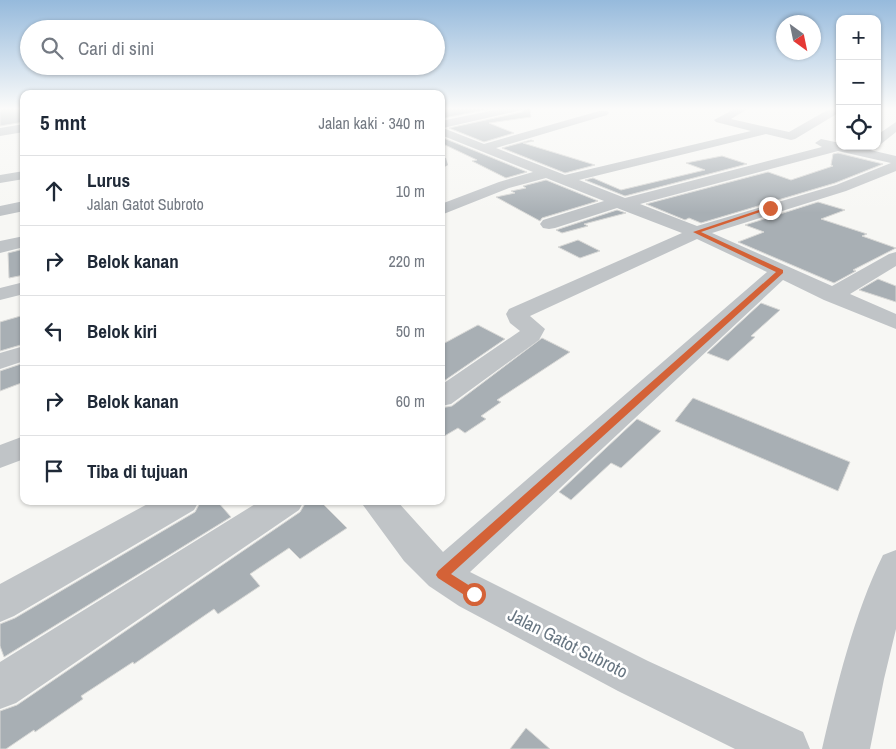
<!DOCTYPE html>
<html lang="id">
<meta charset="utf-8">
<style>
:root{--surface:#fff;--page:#f6f6f7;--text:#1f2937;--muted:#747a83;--line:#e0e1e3}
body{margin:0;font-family:"Archivo Narrow",sans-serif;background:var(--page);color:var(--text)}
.controls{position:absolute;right:15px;top:15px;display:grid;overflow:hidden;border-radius:10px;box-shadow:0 1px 4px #0004}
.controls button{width:45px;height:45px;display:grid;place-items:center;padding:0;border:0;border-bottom:1px solid var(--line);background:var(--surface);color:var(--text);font:25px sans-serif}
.compass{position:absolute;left:776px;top:15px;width:45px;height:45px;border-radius:50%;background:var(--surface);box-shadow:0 1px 4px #0004;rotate:147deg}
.stop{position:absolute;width:15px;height:15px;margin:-11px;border:4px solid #d46237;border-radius:50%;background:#fff}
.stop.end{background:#d46237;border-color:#fff;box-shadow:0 1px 5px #0008}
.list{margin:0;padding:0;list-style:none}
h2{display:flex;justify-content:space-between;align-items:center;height:65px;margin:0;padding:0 20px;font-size:21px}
h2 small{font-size:16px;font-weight:400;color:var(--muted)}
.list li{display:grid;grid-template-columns:32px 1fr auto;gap:15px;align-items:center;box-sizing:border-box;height:70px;padding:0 20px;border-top:1px solid var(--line)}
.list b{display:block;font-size:19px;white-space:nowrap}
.list p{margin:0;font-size:16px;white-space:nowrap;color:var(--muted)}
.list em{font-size:16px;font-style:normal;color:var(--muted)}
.icon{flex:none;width:28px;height:28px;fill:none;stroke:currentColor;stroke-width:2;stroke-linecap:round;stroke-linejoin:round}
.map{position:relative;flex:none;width:896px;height:749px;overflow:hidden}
.search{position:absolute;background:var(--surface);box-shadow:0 1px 4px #0004;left:20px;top:20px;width:425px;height:55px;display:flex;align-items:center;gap:12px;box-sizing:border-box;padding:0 18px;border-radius:28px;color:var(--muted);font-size:19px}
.panel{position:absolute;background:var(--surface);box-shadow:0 1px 4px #0004;left:20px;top:90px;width:425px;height:415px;border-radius:10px}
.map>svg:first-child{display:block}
.building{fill:#a8afb4;stroke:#d8d8d6}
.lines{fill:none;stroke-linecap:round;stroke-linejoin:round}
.minor{fill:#c0c4c7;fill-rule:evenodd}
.route{fill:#d46237}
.labels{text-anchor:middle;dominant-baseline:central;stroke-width:5;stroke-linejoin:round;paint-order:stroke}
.near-street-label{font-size:18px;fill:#687682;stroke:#fff}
</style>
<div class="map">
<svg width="896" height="749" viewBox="0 0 896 749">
<rect width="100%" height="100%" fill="#f7f7f4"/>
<!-- building -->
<path class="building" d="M0 108H24V122L0 126Z
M441 108H495L444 118 441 117Z
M525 108H530L531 117 489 123 514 133 484 142 449 128 522 112Z
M441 137 527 172 506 178 472 161 477 160 441 143Z
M531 140 534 141 523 143 595 165 565 173 502 148Z
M838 153 883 164 835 183 701 223 689 218 685 220 646 204 768 172 791 180 833 166 831 165 833 154Z
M722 156 747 164 625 196 585 180 593 178 621 190 705 170 686 163Z
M546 180 598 201 542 218 540 221 496 197 515 193 511 191 526 188 523 186Z
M818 202 845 210 821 219 867 234 862 236 896 248 853 270 856 271 834 283 738 242 764 232 745 225Z
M617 210 626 213 584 224 588 226 562 233 556 230Z
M578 240 600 251 580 258 558 247Z
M24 249V275L9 278 8 253Z
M878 279 896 286V302L859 290Z
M761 303 780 310 751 336 755 337 728 361 707 353Z
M24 315V344L0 351V322Z
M478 325 505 339 441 383V345Z
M542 338 570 352 497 400 501 402 481 416 486 419 465 433 458 428 441 438V408L452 406Z
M24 363V382L0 391V371Z
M693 398 850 462 838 491 675 421Z
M637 419 661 431 621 468 611 463 571 500 559 492Z
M201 501H217L231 517 4 657 0 646V624L15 618 195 512Z
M320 501 347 528 300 559 289 548 250 574 260 586 218 614 214 609 134 664 133 662 81 696 83 699 35 732 34 730 6 749H0V711L17 705 300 512 306 502Z
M526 728 550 749H510Z"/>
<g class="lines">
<!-- minor -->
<path class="minor" d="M504 108H523L522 110 443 128 484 144 599 111H607L609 113 607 115 496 148 565 175 751 131 716 122 714 120 736 108H749L731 119 789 132 831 108H840V112L795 139 791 140 766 134 579 180 625 198 822 147 815 143 821 139 840 143V146H853L896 156V171L846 191 712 233 832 286 889 254 896 252V266L850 294 896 314V329L824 300 783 280 470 572 648 661 803 732 810 749H735L618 691 459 606 429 586 404 561 360 501H397L443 552 767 272 697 239 530 316 545 329 539 340 451 404 441 406V385L520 331 510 323 506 314 509 309 682 233 617 208 555 228 549 229 543 228 540 224 543 220 604 201 546 178 509 188 441 215V204L499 182 533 172 441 135V121ZM838 151 891 163 836 185 697 226 640 204Z
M896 122V132L881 144 877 145V135Z
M24 124V132L0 136V128Z
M441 157 446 158 448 165 441 169Z
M24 171V179L0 183V175Z
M24 201V211L0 216V206Z
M24 236V247L0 253V241Z
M24 282V294L0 300V288Z
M24 346V361L0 369V353Z
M24 436V459L0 468V445Z
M153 501H199L194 510 14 616 0 622V584Z
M260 501H304L299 510 16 703 0 709V662Z
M896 550V629L884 679 870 749H822C837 685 854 614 883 555Z"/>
</g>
<!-- sky -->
<linearGradient id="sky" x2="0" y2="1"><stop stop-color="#96badc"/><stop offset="0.51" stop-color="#fbfbfa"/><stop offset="1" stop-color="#fbfbfa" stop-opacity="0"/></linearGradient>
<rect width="896" height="213" fill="url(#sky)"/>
<!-- route -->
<path class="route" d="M768 207 772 208 701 232 783 270V273L451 574 478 591 480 594 478 598 474 600 469 598 438 578 436 575 438 571 776 272 693 232Z"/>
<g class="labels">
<!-- near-street labels -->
<g class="near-street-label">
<text transform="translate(568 643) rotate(27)">Jalan Gatot Subroto</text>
</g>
</g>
</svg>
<div class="controls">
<button>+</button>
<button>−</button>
<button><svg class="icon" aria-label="locate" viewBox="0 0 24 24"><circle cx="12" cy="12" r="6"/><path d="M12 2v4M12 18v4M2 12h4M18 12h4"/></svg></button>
</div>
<svg class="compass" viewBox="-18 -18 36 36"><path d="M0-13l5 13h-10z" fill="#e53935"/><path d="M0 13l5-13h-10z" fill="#747a83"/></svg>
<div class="stop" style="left:474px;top:594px"></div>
<div class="stop end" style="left:770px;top:208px"></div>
<div class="search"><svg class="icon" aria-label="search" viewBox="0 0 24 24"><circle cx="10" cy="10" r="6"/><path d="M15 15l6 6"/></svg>Cari di sini</div>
<section class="panel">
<h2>5 mnt<small>Jalan kaki · 340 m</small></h2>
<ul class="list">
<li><svg class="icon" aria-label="ahead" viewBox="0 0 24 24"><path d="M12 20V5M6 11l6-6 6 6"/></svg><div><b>Lurus</b><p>Jalan Gatot Subroto</p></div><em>10 m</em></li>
<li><svg class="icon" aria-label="right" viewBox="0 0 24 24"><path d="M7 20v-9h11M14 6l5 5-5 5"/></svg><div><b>Belok kanan</b></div><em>220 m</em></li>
<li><svg class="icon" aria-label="left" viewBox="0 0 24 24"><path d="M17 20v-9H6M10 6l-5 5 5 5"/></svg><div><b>Belok kiri</b></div><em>50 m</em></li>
<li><svg class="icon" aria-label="right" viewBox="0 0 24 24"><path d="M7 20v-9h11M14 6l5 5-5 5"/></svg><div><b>Belok kanan</b></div><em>60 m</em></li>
<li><svg class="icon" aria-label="arrive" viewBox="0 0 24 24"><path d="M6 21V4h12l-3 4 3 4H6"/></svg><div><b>Tiba di tujuan</b></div></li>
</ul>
</section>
</div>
